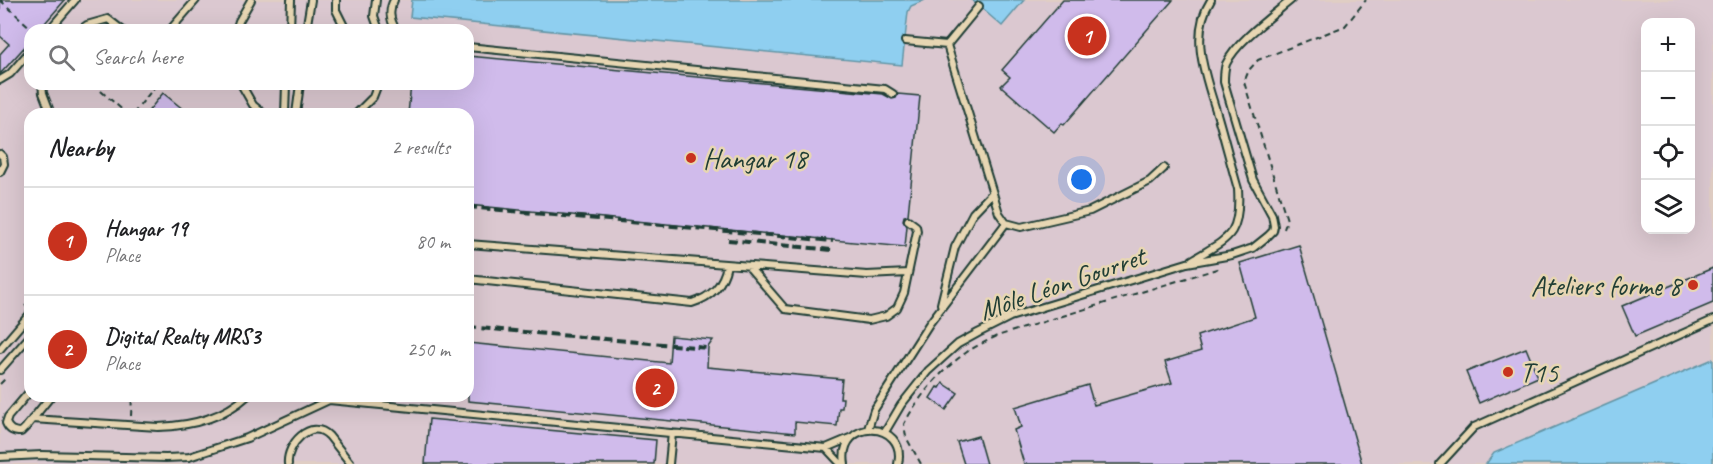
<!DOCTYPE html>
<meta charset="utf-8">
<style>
:root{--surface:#fff;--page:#f2f2f2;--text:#202124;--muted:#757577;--line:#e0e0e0;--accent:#c8321e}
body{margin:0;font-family:Caveat,sans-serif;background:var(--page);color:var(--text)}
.controls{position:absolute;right:18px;top:18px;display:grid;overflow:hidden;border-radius:12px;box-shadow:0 6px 24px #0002}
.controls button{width:54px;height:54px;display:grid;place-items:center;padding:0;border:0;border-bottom:2px solid var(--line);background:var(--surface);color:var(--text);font:30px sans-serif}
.you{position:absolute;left:1082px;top:180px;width:21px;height:21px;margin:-15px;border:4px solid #fff;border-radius:50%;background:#1a73e8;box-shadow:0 0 0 9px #1a73e833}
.badge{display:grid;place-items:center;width:39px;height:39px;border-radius:50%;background:var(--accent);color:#fff;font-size:20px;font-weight:700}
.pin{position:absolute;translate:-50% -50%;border:3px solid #fff;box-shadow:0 2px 6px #0006}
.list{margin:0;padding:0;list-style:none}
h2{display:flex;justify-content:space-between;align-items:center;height:78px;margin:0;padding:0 24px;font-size:26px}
h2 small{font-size:20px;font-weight:400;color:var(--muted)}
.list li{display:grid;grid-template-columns:39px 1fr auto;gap:18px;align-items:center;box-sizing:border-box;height:108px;padding:0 24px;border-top:2px solid var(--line)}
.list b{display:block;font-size:22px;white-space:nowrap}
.list p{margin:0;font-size:20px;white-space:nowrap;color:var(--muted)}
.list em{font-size:20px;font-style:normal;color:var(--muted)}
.icon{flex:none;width:33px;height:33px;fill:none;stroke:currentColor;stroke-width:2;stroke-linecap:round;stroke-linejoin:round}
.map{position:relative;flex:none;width:1713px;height:464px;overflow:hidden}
.search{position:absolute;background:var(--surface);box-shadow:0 6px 24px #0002;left:24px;top:24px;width:450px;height:66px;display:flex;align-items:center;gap:15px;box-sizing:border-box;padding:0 21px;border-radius:18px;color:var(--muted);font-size:22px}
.panel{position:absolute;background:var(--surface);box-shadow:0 6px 24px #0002;left:24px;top:108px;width:450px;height:294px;border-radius:18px}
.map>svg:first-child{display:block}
.built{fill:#dbc8d0;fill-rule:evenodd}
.water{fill:#8fcff0;stroke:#6295a5;stroke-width:1.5}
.building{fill:#d0bbeb;stroke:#1f3d34;stroke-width:1.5}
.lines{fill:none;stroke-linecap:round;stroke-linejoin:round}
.service-casing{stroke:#1f3d34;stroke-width:10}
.path{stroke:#1f3d34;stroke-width:2;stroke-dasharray:6 4.5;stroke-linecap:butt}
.service{stroke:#e7d6b3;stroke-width:6}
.rail{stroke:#1f3d34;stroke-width:4;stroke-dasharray:9 4.5;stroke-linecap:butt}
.poi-dot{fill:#c8321e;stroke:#e7d6b3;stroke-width:2}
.labels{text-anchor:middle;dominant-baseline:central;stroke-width:5;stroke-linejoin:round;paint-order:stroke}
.poi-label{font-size:28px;fill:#1f3d34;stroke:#e7d6b3;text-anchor:start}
.street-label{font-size:28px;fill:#1f3d34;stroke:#e7d6b3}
</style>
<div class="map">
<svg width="1713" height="464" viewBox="0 0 1713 464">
<rect width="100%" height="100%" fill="#e0cec4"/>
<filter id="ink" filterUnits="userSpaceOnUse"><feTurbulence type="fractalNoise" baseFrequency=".0167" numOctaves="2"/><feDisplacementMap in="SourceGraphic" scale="12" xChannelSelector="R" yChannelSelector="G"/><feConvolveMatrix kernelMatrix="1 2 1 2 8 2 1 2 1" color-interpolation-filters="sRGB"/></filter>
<g filter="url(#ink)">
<!-- built -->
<path class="built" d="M0 0H412L410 17 902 65 908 12 911 6 925 0H972L1002 25 1024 0H1713V464H0ZM1646 22H1690V230H1646ZM30 30H468V84H30ZM30 114H468V396H30Z"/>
<!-- water -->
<path class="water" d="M412 0H925L911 6 908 12 902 65 410 17Z
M972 0H1024L1002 26Z
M1713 359V464H1486L1494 453Z"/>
<!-- building -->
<path class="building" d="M0 0H65L39 30H30V41L0 74V54L9 44 0 36Z
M1063 0H1173L1064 125 1062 123 1054 132 1001 86 1010 77 1002 70Z
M468 56 883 94 892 99 896 98 898 94 920 96 908 215 904 216 903 220 907 226 905 247 468 205V114H408L411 84H468Z
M163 93 189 114H146Z
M1299 245 1362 464H1024L1014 430 1021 427 1015 407 1088 385 1094 405 1172 383 1165 362 1201 351 1197 336 1255 317 1240 263Z
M1713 268V303L1635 336 1622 306Z
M671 336 713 340 708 347 707 367 842 379 840 398H843L842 408H839L837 426 795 422V433L468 401V343L669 363Z
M1526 348 1538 377 1479 403 1466 372Z
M943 383 958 393 946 410 930 398 937 387 940 388Z
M429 419 656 440 654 464H425Z
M978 436 986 464H964L957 442Z"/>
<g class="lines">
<!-- service casing -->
<g class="service-casing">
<path id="service" d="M336 0V10L346 30
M376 0 374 16 379 30
M394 0C388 11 390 20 396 30
M979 6 947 45 999 213 1006 223 1021 227 1090 211 1150 181 1164 168
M49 30 75 0
M80 30 87 25 108 19 122 30
M170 30 196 0
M236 30 239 21 251 0
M290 30 291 0
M306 30 311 0
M905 41 947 45
M468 47 885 89 893 94
M0 80 10 74 30 51
M42 84 43 93 51 114
M241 84 253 105 264 114
M285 114 286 84
M296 114 300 84
M356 114 373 97 378 84
M0 154 3 157 4 164 0 172
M468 244 867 275 908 273
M1192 260C1228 238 1241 237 1238 189 1231 165 1225 141 1218 117 1207 80 1188 36 1211 0
M748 266 785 309 869 320 886 316 897 308 904 293 917 231 916 226 908 220
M468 279 692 303C711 297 723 286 727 265
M941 304 955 247 973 213 992 193
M0 349 30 314
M0 370 30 336
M30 391 8 417 6 423C9 430 13 432 21 432L26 427 51 396
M32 419 158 427C190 426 223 418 247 396
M868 429 874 410 929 324 1006 223
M885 432 901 405 928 371 958 344 978 333 1010 317 1187 263 1232 255 1253 248 1268 236 1273 231 1274 226 1272 215 1253 180 1224 82C1224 76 1224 70 1226 64 1236 42 1272 16 1291 0
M826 448 841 464
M0 457 42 455 166 458 189 457 247 438 329 400 826 448 852 437
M288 464C286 445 311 417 329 436L351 464
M669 464 672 433
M845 464C837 417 908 420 898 464
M1440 464 1474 427 1713 320"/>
</g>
<!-- path -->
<path class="path" d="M0 0 33 30
M93 84 127 114
M133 114 157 84
M1284 229 1287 220 1244 82 1249 70 1258 60 1345 26 1366 0
M25 306 30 301
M0 384 5 379
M131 416 132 396
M921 464 906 437 904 424C919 396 941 370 967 352 976 346 987 341 997 336L1220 268"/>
<!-- service -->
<use href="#service" class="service"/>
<!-- rail -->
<path class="rail" d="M468 207 833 241
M728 240 832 250
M468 327 707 348"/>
</g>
</g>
<!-- markers -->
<g class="poi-dot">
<circle cx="691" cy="158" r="6"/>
<circle cx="1693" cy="285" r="6"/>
<circle cx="1508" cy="372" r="6"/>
</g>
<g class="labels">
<!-- poi labels -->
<g class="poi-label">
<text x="703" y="158">Hangar 18</text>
<text x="1681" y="285" text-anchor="end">Ateliers forme 8</text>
<text x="1520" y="372">T15</text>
</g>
<!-- street labels -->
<g class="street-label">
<text transform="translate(1062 283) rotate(-19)">Môle Léon Gourret</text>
</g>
</g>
</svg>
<div class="controls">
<button>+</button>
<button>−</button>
<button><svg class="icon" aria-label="locate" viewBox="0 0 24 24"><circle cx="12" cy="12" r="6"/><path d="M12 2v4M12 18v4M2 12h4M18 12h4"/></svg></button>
<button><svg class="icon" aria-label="layers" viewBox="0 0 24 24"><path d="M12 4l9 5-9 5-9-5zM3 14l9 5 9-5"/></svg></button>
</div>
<div class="you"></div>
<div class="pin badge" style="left:1087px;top:36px">1</div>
<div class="pin badge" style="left:655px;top:388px">2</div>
<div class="search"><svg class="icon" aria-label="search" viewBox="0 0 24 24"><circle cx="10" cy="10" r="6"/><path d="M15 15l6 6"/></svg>Search here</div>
<section class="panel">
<h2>Nearby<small>2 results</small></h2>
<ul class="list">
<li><span class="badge">1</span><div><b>Hangar 19</b><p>Place</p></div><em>80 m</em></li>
<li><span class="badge">2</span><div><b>Digital Realty MRS3</b><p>Place</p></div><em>250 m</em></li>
</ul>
</section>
</div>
